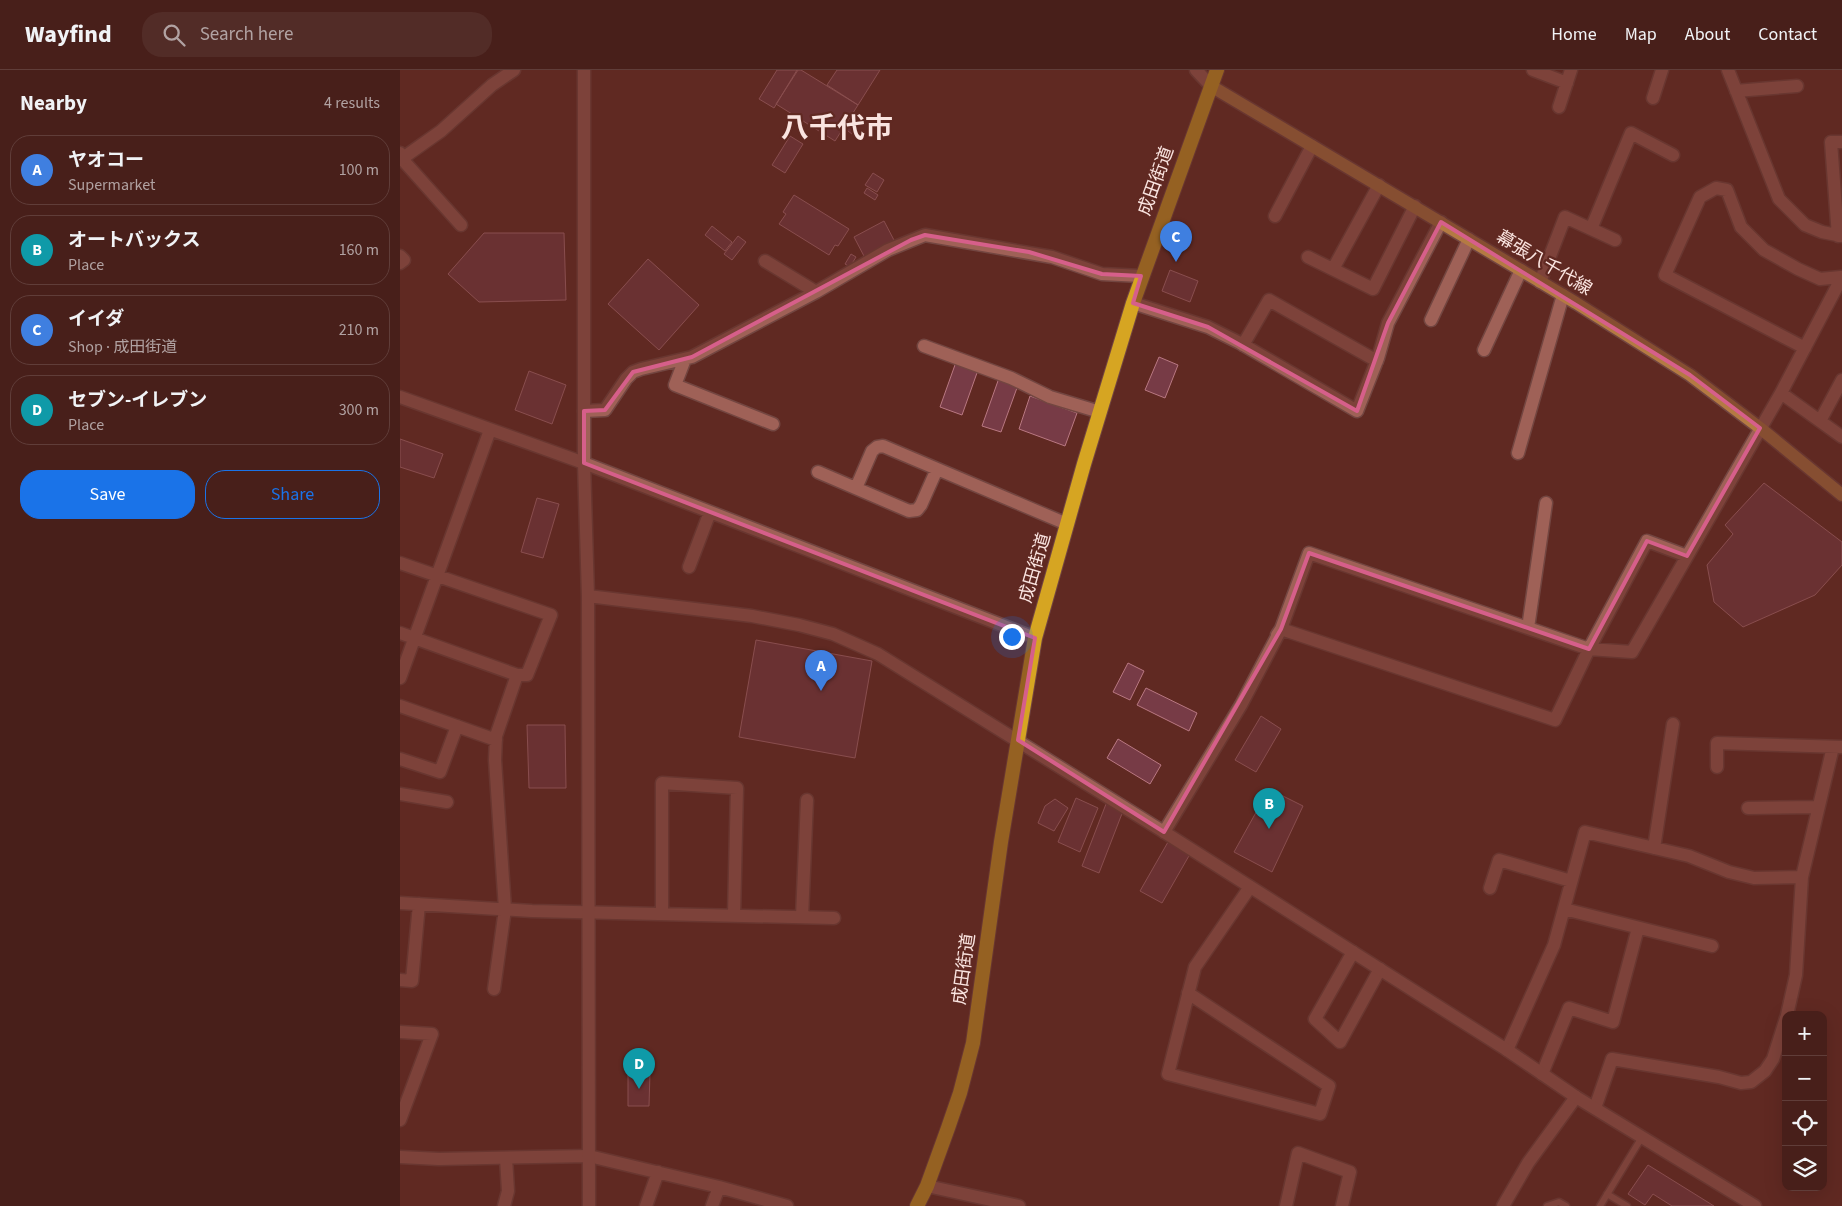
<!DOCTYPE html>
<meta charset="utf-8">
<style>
:root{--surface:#481f1a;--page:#522c27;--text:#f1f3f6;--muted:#b1a2a2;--line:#603d39;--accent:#1a73e8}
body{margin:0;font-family:"Source Sans 3","Noto Sans JP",sans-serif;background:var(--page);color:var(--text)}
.controls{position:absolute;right:15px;bottom:15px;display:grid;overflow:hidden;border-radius:10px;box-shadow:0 5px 20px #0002}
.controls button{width:45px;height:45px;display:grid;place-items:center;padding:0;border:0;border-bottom:1px solid var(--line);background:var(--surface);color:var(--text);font:25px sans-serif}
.you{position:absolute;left:611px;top:566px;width:18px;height:18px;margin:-12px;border:4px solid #fff;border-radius:50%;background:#1a73e8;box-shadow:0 0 0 8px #1a73e833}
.badge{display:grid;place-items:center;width:32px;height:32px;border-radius:50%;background:var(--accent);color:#fff;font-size:16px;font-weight:700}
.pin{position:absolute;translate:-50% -41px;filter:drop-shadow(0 1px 2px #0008)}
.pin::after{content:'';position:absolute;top:26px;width:18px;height:15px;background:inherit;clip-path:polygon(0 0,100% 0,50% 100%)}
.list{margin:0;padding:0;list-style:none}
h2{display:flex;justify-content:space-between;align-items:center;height:65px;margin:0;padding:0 20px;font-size:21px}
h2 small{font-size:16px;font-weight:400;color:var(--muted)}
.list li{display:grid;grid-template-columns:32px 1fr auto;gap:15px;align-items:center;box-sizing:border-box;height:70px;margin:0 10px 10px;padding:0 10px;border:1px solid var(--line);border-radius:20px}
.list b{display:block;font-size:19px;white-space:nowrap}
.list p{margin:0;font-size:16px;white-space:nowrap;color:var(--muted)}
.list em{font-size:16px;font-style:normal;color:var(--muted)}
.actions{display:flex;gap:10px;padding:15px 20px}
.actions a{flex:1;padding:11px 0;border:1px solid var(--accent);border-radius:20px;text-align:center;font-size:18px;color:var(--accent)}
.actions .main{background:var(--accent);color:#fff}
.icon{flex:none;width:28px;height:28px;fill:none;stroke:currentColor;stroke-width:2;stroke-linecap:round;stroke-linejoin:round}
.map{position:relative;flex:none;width:1442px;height:1136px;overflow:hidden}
header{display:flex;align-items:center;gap:30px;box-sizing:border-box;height:70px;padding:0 25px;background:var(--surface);border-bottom:1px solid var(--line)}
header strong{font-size:24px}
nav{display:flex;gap:28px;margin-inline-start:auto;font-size:18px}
.search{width:350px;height:45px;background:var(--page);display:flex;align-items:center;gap:12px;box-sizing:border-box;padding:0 18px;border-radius:20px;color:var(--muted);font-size:19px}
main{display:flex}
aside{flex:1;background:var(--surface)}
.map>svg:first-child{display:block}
.building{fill:#773b46;stroke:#b97882}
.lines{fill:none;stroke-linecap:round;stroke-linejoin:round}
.service-casing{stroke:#734641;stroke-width:9}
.minor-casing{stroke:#734641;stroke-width:15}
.tertiary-casing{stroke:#734641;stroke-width:15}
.secondary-casing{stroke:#734641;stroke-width:15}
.trunk-casing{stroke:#734641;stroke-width:16}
.service{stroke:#9f6157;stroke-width:6}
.minor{stroke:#9f6157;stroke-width:12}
.tertiary{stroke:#9f6157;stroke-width:12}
.secondary{stroke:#b47a43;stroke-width:12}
.trunk{stroke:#d6a522;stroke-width:14}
.marked{fill:none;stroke:#d65f8a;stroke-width:4;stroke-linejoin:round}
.labels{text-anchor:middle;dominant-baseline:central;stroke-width:4.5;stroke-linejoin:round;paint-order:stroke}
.street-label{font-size:18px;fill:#fae4e0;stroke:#602922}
.town-label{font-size:28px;font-weight:bold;fill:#fae4e0;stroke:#602922}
</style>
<header>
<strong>Wayfind</strong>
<div class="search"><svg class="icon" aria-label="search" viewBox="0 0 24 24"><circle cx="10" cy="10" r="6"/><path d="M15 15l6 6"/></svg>Search here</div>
<nav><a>Home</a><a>Map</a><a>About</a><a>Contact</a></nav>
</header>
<main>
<aside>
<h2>Nearby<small>4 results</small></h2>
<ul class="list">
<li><span class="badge" style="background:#3f7fe0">A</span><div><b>ヤオコー</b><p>Supermarket</p></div><em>100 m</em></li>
<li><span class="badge" style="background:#0f9aa8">B</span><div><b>オートバックス</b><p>Place</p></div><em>160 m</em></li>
<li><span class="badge" style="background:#3f7fe0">C</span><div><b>イイダ</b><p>Shop · 成田街道</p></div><em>210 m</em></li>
<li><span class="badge" style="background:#0f9aa8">D</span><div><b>セブン-イレブン</b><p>Place</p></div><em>300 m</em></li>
</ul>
<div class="actions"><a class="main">Save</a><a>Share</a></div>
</aside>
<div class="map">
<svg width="1442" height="1136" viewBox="0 0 1442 1136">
<rect width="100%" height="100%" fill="#602922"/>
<!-- building -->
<path class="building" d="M377 0H397L374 38 359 29Z
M398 0H401L458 35 435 71 376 34Z
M437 0H480L458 35 427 15Z
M448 51 457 56 452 64 444 58Z
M390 66 403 74 385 103 372 95Z
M473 103 484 110 477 122 465 115Z
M467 118 478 125 475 130 464 123Z
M394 125 449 159 438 176 435 175 429 185 379 154 386 144 383 142Z
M484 151 495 172 465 188 454 167Z
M312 156 332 172 325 181 305 165Z
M84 163H164L166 230 79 232 48 204Z
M338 166 346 172 332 190 324 184Z
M451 184 456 187 450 197 445 194Z
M248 189 299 235 259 280 208 234Z
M770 200 798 211 790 232 762 221Z
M759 287 778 295 765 328 745 320Z
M556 292 578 300 562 345 540 337Z
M129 301 166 315 152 354 115 340Z
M599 308 618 315 601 362 582 356Z
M630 326 677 343 665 376 619 359Z
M0 369 43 384 34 408 0 397Z
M1364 413 1442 472V495L1415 525 1343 557 1314 532 1307 495 1333 464 1325 455Z
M137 428 159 434 143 488 121 482Z
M356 570 472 591 455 688 339 667Z
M728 593 744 601 730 630 713 622Z
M746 618 797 643 789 661 737 635Z
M861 646 881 659 856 702 835 690Z
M127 655H165L166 718H129Z
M718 669 761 695 750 714 707 688Z
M869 719 903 736 872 802 834 782Z
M676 728 698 738 680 782 658 772Z
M655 729 668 738 654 761 638 753 645 736Z
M706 734 723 741 699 803 682 796Z
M768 772 790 784 762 833 740 821Z
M228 1000 250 1002 249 1036H228Z
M1248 1095 1314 1136H1272L1253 1124 1245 1135 1228 1124Z"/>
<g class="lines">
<!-- service casing -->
<g class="service-casing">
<path id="service" d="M1207 1124 1227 1136
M1147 1136 1159 1132 1166 1136
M1200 1136 1242 1067"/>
</g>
<!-- minor casing -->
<g class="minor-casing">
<path id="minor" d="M1133 0 1167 13
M1328 0 1379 129 1405 155 1422 162 1442 166
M1336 21 1397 16
M1253 28 1262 0
M1159 37 1171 0
M0 83 2 89 61 155
M875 146 912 76
M1191 159 1231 63 1273 85
M1438 166 1431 72H1442
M0 186 4 190 0 193
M908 187 973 219 1015 136
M365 191 416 222
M933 199 979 115
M1140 212 1165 147 1215 170
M733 233 808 257 840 273 957 341 978 288 988 253 1041 152
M1031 250 1069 169
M843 275 869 230 977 291
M524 276 611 308 650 327 700 342
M1405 278 1265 205 1300 127 1316 118 1327 120 1341 157 1364 180 1398 199 1420 209 1441 207
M1084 280 1121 200
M285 289 275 315 373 354
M1381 323 1442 207
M0 327 184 393 635 568
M184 341 205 340 226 309 233 302 241 299 292 287 416 222 488 180 525 165 652 187 702 204 741 206
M1420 351 1442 310
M1118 383 1163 225
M418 402 509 441 517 440 521 435 537 399
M456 418 472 381 477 377 483 376 667 454
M0 493 151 545 127 605H117
M289 497 310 442
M1128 558 1146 433
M0 563 117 605 96 666 95 690 105 839 94 919
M877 565 881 559 1155 650 1189 579 1247 471 1287 486
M0 608 90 360
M0 636 96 670
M0 689 40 702 57 656
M1317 697V673L1442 677
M0 724 47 732
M1348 738 1418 737
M764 762 841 635 881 559 909 483 1189 579 1232 582 1381 323 1442 367
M1254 778 1273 654
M1090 818 1099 790 1171 811
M0 833 132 841 434 848
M1164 839 1312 876
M262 844V713L337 718 334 845
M402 847 407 730
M953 882 915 949 940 972 980 899
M0 910 12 911 19 834
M788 923 929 1016 920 1044 768 1004 795 897 850 817
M1387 945 1396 905 1402 807 1433 677
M0 962 32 964 0 1050
M1107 980 1154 875 1185 762 1289 786 1329 802 1354 808 1402 807
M1142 1004 1169 938 1213 952 1238 858
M1195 1038 1212 989 1319 1007 1341 1013 1351 1012 1365 1001 1373 989 1386 948
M0 1087 39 1089 189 1086 319 1117 387 1136
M527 1116 619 1136
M104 1136 108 1121 106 1088
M246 1136 258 1102
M312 1136 319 1117
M886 1136 898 1083 950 1102 942 1136
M1103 1136 1128 1093 1176 1027"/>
</g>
<!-- tertiary casing -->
<g class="tertiary-casing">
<path id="tertiary" d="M184 0V393L188 526 189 1136
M796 0 811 16
M0 90 41 61 92 15 114 0
M188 526 352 546 399 555 433 564 478 584 764 762 1107 980 1176 1027 1355 1136"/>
</g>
<!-- secondary casing -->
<g class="secondary-casing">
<path id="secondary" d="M811 16 1176 233 1290 305 1360 358 1442 425"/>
</g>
<!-- trunk casing -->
<g class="trunk-casing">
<path id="trunk" d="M517 1136 527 1116 548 1058 560 1023 573 973 601 772 635 568 684 394 733 233 817 0"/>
</g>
<!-- service -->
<use href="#service" class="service"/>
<!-- minor -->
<use href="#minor" class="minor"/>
<!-- tertiary -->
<use href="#tertiary" class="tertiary"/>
<!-- secondary -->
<use href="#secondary" class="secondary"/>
<!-- trunk -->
<use href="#trunk" class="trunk"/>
</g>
<!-- marked area -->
<path d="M0 0H1442V1136H0ZM1041 152 1290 305 1360 358 1287 486 1247 471 1189 579 909 483 881 559 764 762 618 670 635 568 184 393V341L205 340 233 302 292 287 511 170 525 165 629 182 702 204 741 206 733 233 808 257 957 341 988 253Z" fill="#602922" fill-opacity=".55" fill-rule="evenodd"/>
<path class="marked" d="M1041 152 1290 305 1360 358 1287 486 1247 471 1189 579 909 483 881 559 764 762 618 670 635 568 184 393V341L205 340 233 302 292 287 511 170 525 165 629 182 702 204 741 206 733 233 808 257 957 341 988 253Z"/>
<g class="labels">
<!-- street labels -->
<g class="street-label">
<text transform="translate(756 111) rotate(-70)">成田街道</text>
<text transform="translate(1144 193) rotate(31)">幕張八千代線</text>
<text transform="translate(635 498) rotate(-74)">成田街道</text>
<text transform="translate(564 899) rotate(-82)">成田街道</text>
</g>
<!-- town labels -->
<g class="town-label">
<text x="437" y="58">八千代市</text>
</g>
</g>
</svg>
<div class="controls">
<button>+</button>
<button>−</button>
<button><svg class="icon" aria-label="locate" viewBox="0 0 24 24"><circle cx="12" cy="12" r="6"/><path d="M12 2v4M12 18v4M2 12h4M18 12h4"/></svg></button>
<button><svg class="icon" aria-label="layers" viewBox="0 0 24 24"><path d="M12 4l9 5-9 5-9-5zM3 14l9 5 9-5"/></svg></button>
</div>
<div class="you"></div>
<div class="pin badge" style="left:421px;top:621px;background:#3f7fe0">A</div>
<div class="pin badge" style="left:869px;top:759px;background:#0f9aa8">B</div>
<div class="pin badge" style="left:776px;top:192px;background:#3f7fe0">C</div>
<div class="pin badge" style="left:239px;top:1019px;background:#0f9aa8">D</div>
</div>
</main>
